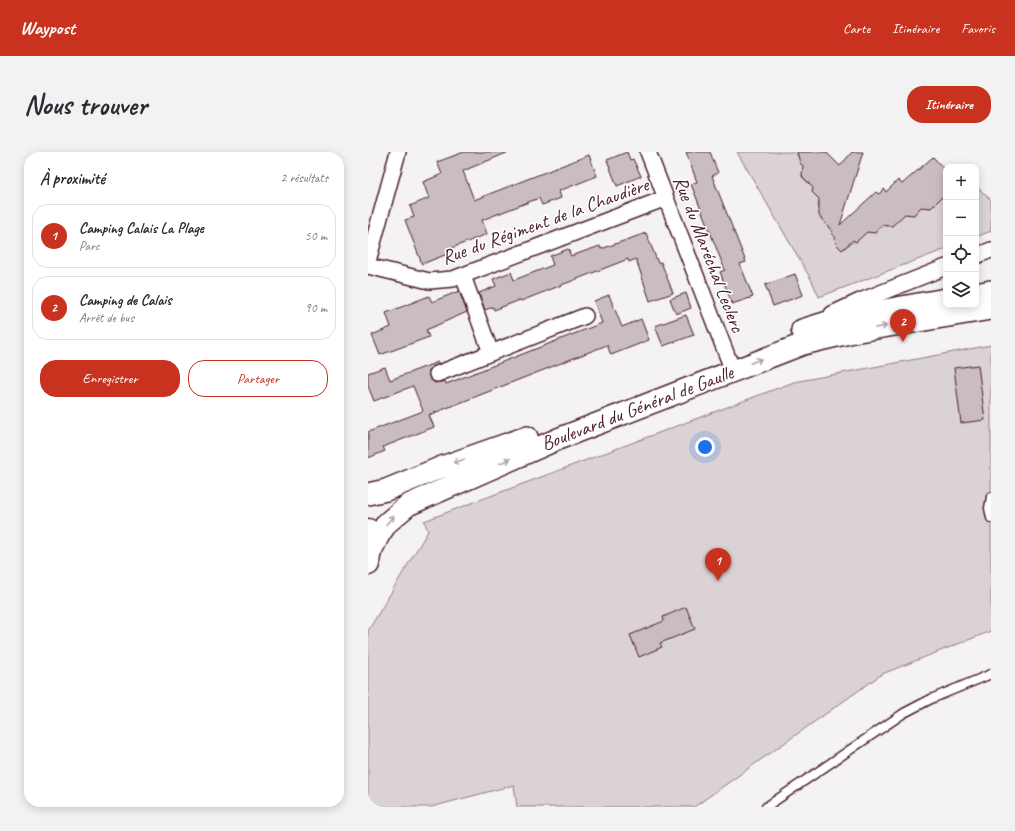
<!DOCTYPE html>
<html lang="fr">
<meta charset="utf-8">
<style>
:root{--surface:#fff;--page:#f2f2f3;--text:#2b2b33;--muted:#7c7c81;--line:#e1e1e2;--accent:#c8321e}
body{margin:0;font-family:Caveat,sans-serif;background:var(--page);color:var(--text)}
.controls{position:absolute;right:12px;top:12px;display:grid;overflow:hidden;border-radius:8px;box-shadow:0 2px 10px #0003}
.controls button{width:36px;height:36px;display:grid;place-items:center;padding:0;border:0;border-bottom:1px solid var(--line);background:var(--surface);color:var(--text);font:20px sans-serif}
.you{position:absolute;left:337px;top:295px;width:14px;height:14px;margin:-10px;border:3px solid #fff;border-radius:50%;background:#1a73e8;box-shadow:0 0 0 6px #1a73e833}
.badge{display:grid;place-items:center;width:26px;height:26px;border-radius:50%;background:var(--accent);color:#fff;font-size:13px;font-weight:700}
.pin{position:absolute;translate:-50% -33px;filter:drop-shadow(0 1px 2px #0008)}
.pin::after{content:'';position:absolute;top:21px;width:14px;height:12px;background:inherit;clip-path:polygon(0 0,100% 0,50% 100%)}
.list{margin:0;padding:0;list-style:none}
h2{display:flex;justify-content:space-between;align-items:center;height:52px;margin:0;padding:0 16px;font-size:17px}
h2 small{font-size:13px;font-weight:400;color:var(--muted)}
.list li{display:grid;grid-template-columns:26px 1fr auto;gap:12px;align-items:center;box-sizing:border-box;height:64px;margin:0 8px 8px;padding:0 8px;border:1px solid var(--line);border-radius:16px}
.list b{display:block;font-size:15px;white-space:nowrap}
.list p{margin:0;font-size:13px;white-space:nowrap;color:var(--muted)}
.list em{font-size:13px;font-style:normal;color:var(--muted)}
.actions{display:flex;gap:8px;padding:12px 16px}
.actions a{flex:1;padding:9px 0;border:1px solid var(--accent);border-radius:16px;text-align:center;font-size:14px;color:var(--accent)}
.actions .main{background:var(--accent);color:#fff}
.icon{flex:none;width:22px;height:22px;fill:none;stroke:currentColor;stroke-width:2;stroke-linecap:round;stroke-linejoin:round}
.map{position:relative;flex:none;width:623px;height:655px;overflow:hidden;border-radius:16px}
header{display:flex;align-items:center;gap:24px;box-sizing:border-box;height:56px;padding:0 20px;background:var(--accent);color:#fff}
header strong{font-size:19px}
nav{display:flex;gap:22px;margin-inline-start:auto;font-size:14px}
.intro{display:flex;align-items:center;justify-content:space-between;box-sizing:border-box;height:96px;padding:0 24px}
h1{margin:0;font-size:28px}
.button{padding:10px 18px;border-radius:16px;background:var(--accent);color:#fff;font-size:14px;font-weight:700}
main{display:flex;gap:24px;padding:0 24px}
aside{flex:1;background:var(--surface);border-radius:16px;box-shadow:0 2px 10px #0003}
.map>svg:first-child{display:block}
.green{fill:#dbd2d5;stroke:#927880}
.building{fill:#cabdc1;stroke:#4a1f2b}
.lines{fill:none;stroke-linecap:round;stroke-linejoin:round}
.lane-casing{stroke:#4a1f2b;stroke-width:11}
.street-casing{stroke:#4a1f2b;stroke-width:18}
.secondary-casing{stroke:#4a1f2b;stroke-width:24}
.primary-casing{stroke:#4a1f2b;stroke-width:25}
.lane{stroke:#fff;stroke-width:8}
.street{stroke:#fff;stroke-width:15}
.secondary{stroke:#fff;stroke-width:21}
.primary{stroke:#fff;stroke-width:22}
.oneway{stroke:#ae9aa0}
.labels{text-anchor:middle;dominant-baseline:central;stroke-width:3;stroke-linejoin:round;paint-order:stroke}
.street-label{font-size:20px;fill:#4a1f2b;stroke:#fff}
</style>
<header>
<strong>Waypost</strong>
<nav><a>Carte</a><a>Itinéraire</a><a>Favoris</a></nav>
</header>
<div class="intro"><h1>Nous trouver</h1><a class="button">Itinéraire</a></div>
<main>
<aside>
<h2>À proximité<small>2 résultats</small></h2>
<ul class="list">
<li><span class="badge">1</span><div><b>Camping Calais La Plage</b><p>Parc</p></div><em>50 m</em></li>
<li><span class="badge">2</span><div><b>Camping de Calais</b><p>Arrêt de bus</p></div><em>90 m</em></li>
</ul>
<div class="actions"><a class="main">Enregistrer</a><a>Partager</a></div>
</aside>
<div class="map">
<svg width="623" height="655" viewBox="0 0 623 655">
<rect width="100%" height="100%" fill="#f4f2f2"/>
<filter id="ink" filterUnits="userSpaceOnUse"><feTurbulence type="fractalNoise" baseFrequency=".025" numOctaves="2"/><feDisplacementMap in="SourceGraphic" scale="8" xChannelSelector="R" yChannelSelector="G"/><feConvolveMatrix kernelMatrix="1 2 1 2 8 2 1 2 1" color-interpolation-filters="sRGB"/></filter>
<g filter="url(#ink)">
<!-- green -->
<path class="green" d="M369 0H426L433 7 432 11 438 17 434 22V25L446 36 452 48 450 51 452 65 470 87 468 92 474 98 499 80H507L516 72 518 74H524L537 60 540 62H546L554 54 563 56 577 41 578 43V97L451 145 444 129Z
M608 34 623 48V79L608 85Z
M623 193V479L514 522 326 655H149L146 633 63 655H0V479L60 379 56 369 426 230Z"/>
<!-- building -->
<path class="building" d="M96 0H141L95 19 106 48 221 3 229 24 191 39 193 46 174 53 171 46 114 68 119 82 81 97 82 101 54 112 37 68 46 65 42 54 61 46 55 30 74 22 69 10Z
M259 0 262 8 265 7 273 24 249 34 239 8Z
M318 0H342L350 21 344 24 378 110 372 112 385 145 364 152 352 120 357 118 323 32 329 30Z
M429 0H458L472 14 484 0H495L472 73 508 40 511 42 516 37 518 40 530 28 534 32 565 5 578 19V41L563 56 553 55 546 63 537 62 524 74 514 73 507 81 499 80 488 90 485 88 474 98 468 92 467 85 464 81 465 80 451 64V47L444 40 445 36 434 24 435 14 432 11Z
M278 81 290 111 293 110 305 141 282 149 268 107 261 110 260 107 153 149 152 148 126 158 125 155 117 158 111 141 128 134 125 127 143 120 146 128 185 113 182 104 200 97 203 104 232 94 233 97Z
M427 122 435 143 405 154 397 133Z
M91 139 99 160 58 178 61 185 12 203 4 183 23 175 18 161 61 144 64 150Z
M318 141 323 156 308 162 302 147Z
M241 143 254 175 273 167 281 188 243 203 239 193 61 263 66 275 15 295 17 299 0 306V280L55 259 45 234 6 249 0 234V221L17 215 22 228 70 210 71 212 62 217 61 225 67 231 77 229 78 232 234 171 226 149Z
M318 163 326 183 295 194 287 174Z
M610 213 617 268 593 271 586 216Z
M318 455 327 477 292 491 294 495 271 505 262 483 296 469 295 465Z"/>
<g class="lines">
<!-- lane casing -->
<g class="lane-casing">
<path id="lane" d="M623 345 621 356 623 366
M398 655 536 561 563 547 623 522"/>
</g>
<!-- street casing -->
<g class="street-casing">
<path id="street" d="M280 0 365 219
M608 104 623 98
M0 109 30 0
M0 114 61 129 85 127 298 46
M95 124 123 201
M464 162 492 149 578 115
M69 222 217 164"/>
</g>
<!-- secondary casing -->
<g class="secondary-casing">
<path id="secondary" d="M608 142 623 139
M434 178 473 166 578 147
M0 342 18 338 74 315 159 285
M2 401 11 383 19 371 40 353 190 287 435 192 485 180 623 157"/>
</g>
<!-- primary casing -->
<g class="primary-casing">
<path id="primary" d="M0 378 2 395 0 412"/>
</g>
<!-- lane -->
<use href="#lane" class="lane"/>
<!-- street -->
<use href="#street" class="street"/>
<!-- secondary -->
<use href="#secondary" class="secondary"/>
<!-- primary -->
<use href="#primary" class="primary"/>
</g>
<!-- one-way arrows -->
<defs><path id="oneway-shaft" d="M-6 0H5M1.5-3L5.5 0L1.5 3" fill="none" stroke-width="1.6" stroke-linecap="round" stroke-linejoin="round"/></defs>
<g class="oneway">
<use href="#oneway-shaft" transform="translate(513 175) rotate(-10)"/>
<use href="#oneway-shaft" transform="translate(388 209) rotate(-22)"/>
<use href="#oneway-shaft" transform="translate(91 309) rotate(163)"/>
<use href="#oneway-shaft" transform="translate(137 309) rotate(-24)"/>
<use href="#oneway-shaft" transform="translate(22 368) rotate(-48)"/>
</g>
</g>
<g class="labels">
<!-- street labels -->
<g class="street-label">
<text transform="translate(177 69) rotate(-20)">Rue du Régiment de la Chaudière</text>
<text transform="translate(341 102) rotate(69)">Rue du Maréchal Leclerc</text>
<text transform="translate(269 256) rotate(-21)">Boulevard du Général de Gaulle</text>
</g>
</g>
</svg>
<div class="controls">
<button>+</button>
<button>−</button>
<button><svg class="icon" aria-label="locate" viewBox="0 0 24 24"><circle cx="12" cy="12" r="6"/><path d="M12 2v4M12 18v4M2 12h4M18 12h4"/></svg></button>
<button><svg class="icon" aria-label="layers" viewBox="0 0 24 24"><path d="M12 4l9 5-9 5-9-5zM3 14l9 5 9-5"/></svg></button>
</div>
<div class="you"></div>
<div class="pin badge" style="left:350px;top:429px">1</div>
<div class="pin badge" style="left:535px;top:190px">2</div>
</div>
</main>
